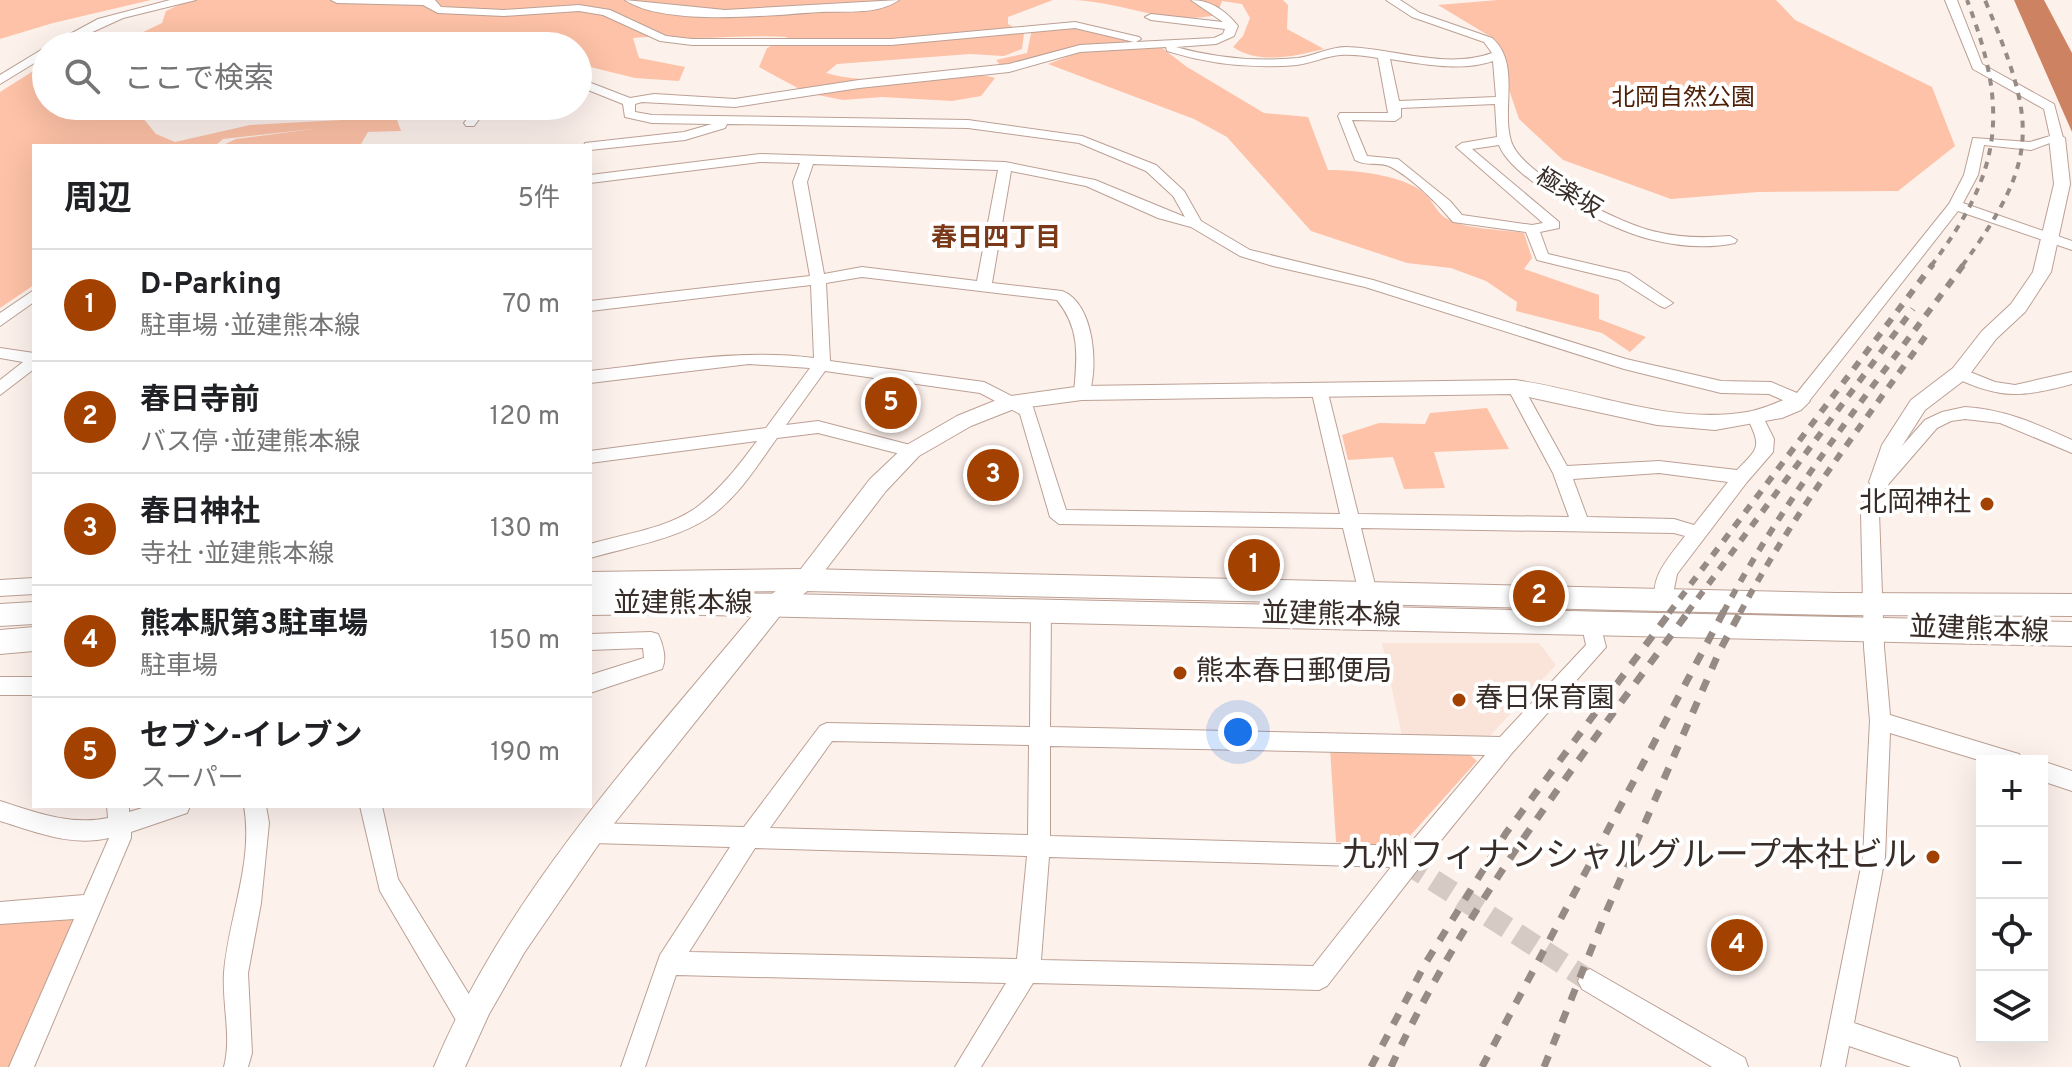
<!DOCTYPE html>
<html lang="ja">
<meta charset="utf-8">
<style>
:root{--surface:#fff;--page:#f2f2f2;--text:#202124;--muted:#757577;--line:#e0e0e0;--accent:#a24100}
body{margin:0;font-family:Overpass,"Noto Sans JP",sans-serif;background:var(--page);color:var(--text)}
.controls{position:absolute;right:24px;bottom:24px;display:grid;overflow:hidden;border-radius:0px;box-shadow:0 8px 32px #0002}
.controls button{width:72px;height:72px;display:grid;place-items:center;padding:0;border:0;border-bottom:2px solid var(--line);background:var(--surface);color:var(--text);font:40px sans-serif}
.you{position:absolute;left:1238px;top:732px;width:28px;height:28px;margin:-20px;border:6px solid #fff;border-radius:50%;background:#1a73e8;box-shadow:0 0 0 12px #1a73e833}
.badge{display:grid;place-items:center;width:52px;height:52px;border-radius:50%;background:var(--accent);color:#fff;font-size:26px;font-weight:700}
.pin{position:absolute;translate:-50% -50%;border:4px solid #fff;box-shadow:0 2px 8px #0006}
.list{margin:0;padding:0;list-style:none}
h2{display:flex;justify-content:space-between;align-items:center;height:104px;margin:0;padding:0 32px;font-size:34px}
h2 small{font-size:26px;font-weight:400;color:var(--muted)}
.list li{display:grid;grid-template-columns:52px 1fr auto;gap:24px;align-items:center;box-sizing:border-box;height:112px;padding:0 32px;border-top:2px solid var(--line)}
.list b{display:block;font-size:30px;white-space:nowrap}
.list p{margin:0;font-size:26px;white-space:nowrap;color:var(--muted)}
.list em{font-size:26px;font-style:normal;color:var(--muted)}
.icon{flex:none;width:44px;height:44px;fill:none;stroke:currentColor;stroke-width:2;stroke-linecap:round;stroke-linejoin:round}
.map{position:relative;flex:none;width:2072px;height:1067px;overflow:hidden}
.search{position:absolute;background:var(--surface);box-shadow:0 8px 32px #0002;left:32px;top:32px;width:560px;height:88px;display:flex;align-items:center;gap:20px;box-sizing:border-box;padding:0 28px;border-radius:44px;color:var(--muted);font-size:30px}
.panel{position:absolute;background:var(--surface);box-shadow:0 8px 32px #0002;left:32px;top:144px;width:560px;height:664px;border-radius:0px}
.map>svg:first-child{display:block}
.built{fill:#fae4da}
.green{fill:#fdc2a7}
.water{fill:#cd8361}
.lines{fill:none;stroke-linecap:round;stroke-linejoin:round}
.minor-tunnel{stroke:#d6cac5;stroke-width:22;stroke-dasharray:22 11;stroke-linecap:butt}
.minor-casing{stroke:#bca094;stroke-width:2}
.tertiary-casing{stroke:#bca094;stroke-width:2}
.secondary-casing{stroke:#bca094;stroke-width:2}
.minor{fill:#fff;fill-rule:evenodd}
.tertiary{fill:#fff;fill-rule:evenodd}
.secondary{fill:#fff;fill-rule:evenodd}
.rail-far2{stroke:#978b86;stroke-width:4;stroke-dasharray:7 7;stroke-linecap:butt}
.rail-far1{stroke:#978b86;stroke-width:6;stroke-dasharray:9 9;stroke-linecap:butt}
.rail{stroke:#978b86;stroke-width:7;stroke-dasharray:12 12;stroke-linecap:butt}
.poi-dot{fill:#a24100;stroke:#fff;stroke-width:3}
.labels{text-anchor:middle;dominant-baseline:central;stroke-width:8;stroke-linejoin:round;paint-order:stroke}
.far-park-label{font-size:24px;fill:#4f1f06;stroke:#fff}
.far-street-label{font-size:24px;fill:#382d28;stroke:#fff}
.far-neighbourhood-label{font-size:26px;font-weight:bold;fill:#7a3a19;stroke:#fff}
.poi-label{font-size:28px;fill:#382d28;stroke:#fff;text-anchor:start}
.street-label{font-size:28px;fill:#382d28;stroke:#fff}
.near-poi-label{font-size:34px;fill:#382d28;stroke:#fff;text-anchor:end}
</style>
<div class="map">
<svg width="2072" height="1067" viewBox="0 0 2072 1067">
<rect width="100%" height="100%" fill="#fdf1ec"/>
<!-- built -->
<path class="built" d="M1382 643H1539L1556 665 1490 736 1480 738 1402 736Z"/>
<!-- green -->
<path class="green" d="M0 0H151L53 23 0 39Z
M189 0H1053L1008 17V24L1024 34 1022 49 1004 56 970 54 837 64 826 73C861 83 902 80 939 78 960 76 975 72 995 78L981 96 952 101 882 97 843 100 807 93 759 67 767 48 788 37C755 35 724 38 691 38 671 38 654 36 633 38L639 58 685 67 679 81 635 78 578 64V46H295C274 39 241 46 218 46 190 22 156 41 125 46 113 48 99 46 86 46L137 35 162 23 166 11Z
M1071 0H1283L1288 5 1287 29 1324 49C1295 56 1259 65 1233 47L1243 36 1250 18 1242 4 1222 1 1217 15C1162 26 1123 1 1071 0Z
M1498 0H1776L1795 20 1932 87 1955 146 1898 191 1758 192 1671 199 1563 160 1519 119 1491 37 1438 5Z
M1066 27 1125 40 1126 44 1069 48 1001 66 996 60 1027 53 1032 29Z
M1158 45 1187 67 1264 113 1308 117 1328 170C1355 170 1403 175 1424 193 1432 200 1436 211 1444 217 1464 230 1501 229 1524 233L1532 258 1524 269 1599 295V319L1646 337 1630 352 1602 333 1516 311 1517 302 1486 281 1451 268 1407 263 1311 231 1227 137 1194 119 1048 64 1082 51Z
M46 63V106H133L156 134 175 142 250 125 396 117 401 131 368 132 361 144 382 146H221L236 139 313 129 223 139 215 146H34V285L0 308V92Z
M1487 408 1509 449 1434 452 1445 488 1404 489 1393 457 1348 460 1342 435 1379 423 1425 424 1430 413Z
M1330 748 1470 755 1477 761 1400 847 1336 842Z
M77 918 12 1067H0V920Z"/>
<!-- water -->
<path class="water" d="M2014 0H2044L2072 53V132Z"/>
<g class="lines">
<!-- minor-tunnel -->
<path class="minor-tunnel" d="M1413 857 1416 869 1590 981"/>
<!-- minor casing -->
<g class="minor-casing">
<path id="minor" d="M170 0H196L123 18 62 46H48L98 19Z
M331 0H435L441 7 504 10 579 5 610 10 666 36 692 39H891L1075 22 1139 37 1141 39 1136 42 1214 38 1223 34 1225 29 1151 20 1145 17 1151 14 1223 22 1191 0C1211 0 1226 11 1238 26L1234 36 1216 44 1176 47C1215 58 1257 62 1298 58 1314 56 1329 47 1346 47 1393 48 1445 70 1492 53L1484 42 1412 17 1386 0H1400L1420 13 1492 38C1521 63 1501 108 1511 141 1521 175 1622 225 1657 232 1681 238 1705 238 1730 236L1737 240 1735 243C1707 249 1676 246 1649 239 1610 229 1513 182 1499 145L1472 149 1559 222V228L1540 232 1548 254 1629 273 1673 303 1665 308 1660 306 1619 280 1537 260 1526 232 1453 222C1438 204 1412 178 1391 167 1380 161 1366 167 1355 160L1338 116 1340 113H1388L1378 58C1366 56 1353 54 1340 55 1326 56 1312 63 1297 65 1253 69 1209 64 1167 51L1166 47 1080 52 1009 72 859 88 735 107 642 102 635 104V112L652 115 968 120 1082 136 1156 165 1184 191 1201 221 1250 250 1373 280 1626 359 1721 381 1771 382 1797 393 1949 204 1964 175 1973 138 2030 142 2050 136 2044 109 1973 69 1945 0H1957L1982 64 2054 104 2063 138 2031 150 1984 145 1978 175 1963 203 2072 241V250L1958 211 1806 405H1794L1769 394 1721 393 1624 369 1365 287 1273 266 1240 256 1191 227 1158 218 1086 186 1011 171 992 283 1062 291C1095 303 1099 370 1088 397H1076L1074 393C1077 358 1081 329 1057 300L862 277 826 283 830 361 984 382 1033 407 1066 510 1340 514 1311 389 1319 383 1327 389 1358 514 1569 517 1553 473 1507 387 1515 381 1521 383 1567 466 1659 461 1737 470C1760 447 1761 447 1747 417L1755 411 1761 413 1774 439 1773 452 1747 482 1677 574 1671 604H1657C1647 579 1671 555 1685 536L1674 533 1361 528 1377 593 1375 598H1361L1359 593 1343 528 1059 524 1050 517 1020 414 980 393 825 371 786 425 818 421 918 447 920 451 918 455 912 457 818 433 777 438C757 466 737 499 708 518 674 540 628 547 590 558V544C624 534 669 528 697 507 721 489 739 465 757 441L590 463V451L766 428 810 368 749 364 590 383V371C664 363 740 348 814 358L811 285 590 311V301L810 276 793 182 800 163 760 162 590 183V175L760 154 1005 162 1095 180 1185 217 1173 196 1146 171 1079 143 968 128 727 124 725 128 685 140 590 150V146H584L585 143 684 132 712 124 652 123 625 117 623 104 578 86V78L630 98 654 94 735 99 859 80 1009 64 1080 45 1134 42 1075 28 891 45H692L660 41 603 15 579 11 504 16 438 13 423 5 337 3ZM1390 59C1423 64 1461 72 1493 61L1496 97 1399 101ZM1495 104 1497 137 1462 143 1456 147 1543 223 1532 225 1462 215 1450 201 1398 159 1367 156 1352 120 1395 121 1401 117V108ZM813 164 998 170 977 281 862 267 824 274 807 182ZM1659 473 1728 482 1694 525 1674 519 1587 517 1573 479Z
M625 0 725 10 899 0C878 15 845 11 820 12 772 15 665 27 625 0Z
M46 47V56L0 84V75Z
M144 106H178C170 112 149 115 141 109Z
M418 106H471L465 110 421 113 415 109Z
M477 106H489L474 126H466L464 123Z
M34 290V302L0 326V313Z
M0 348 34 353V369L0 395V380L23 362 0 358Z
M1960 368 1995 382 2015 385 2072 372V384C2023 397 2001 400 1954 377L1952 373 1954 369Z
M1965 407C2004 409 2037 424 2072 440V453L2000 423 1965 419 1951 421 1937 428 1885 488 1879 513 1884 647 1890 715 2012 752 2019 754 2022 761H1982L1890 733 1885 857 1854 1023 1948 1055 1957 1058 1960 1067H1911L1849 1046 1845 1067H1821L1863 857 1870 721 1864 647 1861 513 1871 481 1925 420 1942 412Z
M34 578V594L0 596V580Z
M1041 603 1048 605 1051 611 1050 727 1500 737 1586 645 1581 622 1584 616 1591 614 1598 616 1606 647 1512 753 1421 865 1327 986 1319 990 1033 983 981 1067H955L1006 983 676 975 645 1067H621L660 955 730 847 592 843 584 840 581 833 584 826 592 823 744 827 820 726 827 723 1030 727 1031 611 1034 605ZM832 741 1029 745 1028 835 770 828ZM1050 746 1485 755 1408 846 1050 836ZM755 848 1027 856 1017 959 689 952ZM1049 857 1391 867 1313 966 1041 960Z
M651 632 658 634C663 644 667 659 662 669L590 693V675L644 658 643 648 590 650V634Z
M0 677H34V695H0Z
M2042 761 2072 771V791L2042 781Z
M0 801C35 812 70 826 108 818L107 806H129V812L149 806H190L187 813 131 832V838L34 1067H9L74 919 0 924V902L84 895 109 838C71 847 36 832 0 821Z
M244 806H266L269 823 261 903 248 973 252 1053 248 1067H224C232 1037 222 1005 224 973 228 919 254 862 244 806Z
M360 806H382L398 879 478 1009 481 1018 478 1027 469 1030 460 1027 380 891Z
M1590 969 1745 1058 1748 1067H1712L1582 989 1578 981 1582 973Z"/>
</g>
<!-- tertiary casing -->
<g class="tertiary-casing">
<path id="tertiary" d="M2057 133 2065 138 2070 184 2051 272 2025 312 1996 339 1967 378 1925 410 1902 446 1887 488H1873L1869 482 1882 445 1911 400 1953 368 1982 331 2011 304 2033 272 2054 184 2049 138Z
M1515 380C1593 391 1668 425 1747 412 1767 409 1782 399 1800 394L1810 401 1801 410 1782 418 1715 430 1657 425 1515 394 1082 400 1014 409 971 426 919 456 886 491 813 586 783 612 605 835 524 953 489 1014 465 1067H434C508 889 646 745 767 598L797 574 870 479 905 446 957 416 1004 397 1082 386Z"/>
</g>
<!-- secondary casing -->
<g class="secondary-casing">
<path id="secondary" d="M805 569 1836 593 2072 594V616L1836 615 805 591 688 592 2072 622V646L661 614 590 615V572Z
M34 602V624L0 626V604Z
M34 627V651L0 654V630Z"/>
</g>
<!-- minor -->
<use href="#minor" class="minor"/>
<!-- tertiary -->
<use href="#tertiary" class="tertiary"/>
<!-- secondary -->
<use href="#secondary" class="secondary"/>
<!-- rail-far2 -->
<path class="rail-far2" d="M1931 266C2003 171 2009 110 1967 0
M1962 266C2043 156 2035 121 1985 0"/>
<!-- rail-far1 -->
<path class="rail-far1" d="M1669 613 1933 264
M1687 613 1913 309
M1723 613C1789 489 1881 377 1964 264
M1740 613C1793 513 1864 422 1930 330"/>
<!-- rail -->
<path class="rail" d="M1371 1067 1425 964 1506 833 1671 611
M1391 1067C1467 902 1581 757 1689 611
M1482 1067 1724 611
M1544 1067 1607 910 1720 650 1741 611"/>
</g>
<!-- markers -->
<g class="poi-dot">
<circle cx="1987" cy="504" r="8"/>
<circle cx="1180" cy="673" r="8"/>
<circle cx="1459" cy="700" r="8"/>
<circle cx="1933" cy="857" r="8"/>
</g>
<g class="labels">
<!-- far-park labels -->
<g class="far-park-label">
<text x="1683" y="99">北岡自然公園</text>
</g>
<!-- far-street labels -->
<g class="far-street-label">
<text transform="translate(1568 194) rotate(31)">極楽坂</text>
</g>
<!-- far-neighbourhood labels -->
<g class="far-neighbourhood-label">
<text x="996" y="239">春日四丁目</text>
</g>
<!-- poi labels -->
<g class="poi-label">
<text x="1971" y="504" text-anchor="end">北岡神社</text>
<text x="1196" y="673">熊本春日郵便局</text>
<text x="1475" y="700">春日保育園</text>
</g>
<!-- street labels -->
<g class="street-label">
<text x="683" y="605">並建熊本線</text>
<text transform="translate(1331 616) rotate(1)">並建熊本線</text>
<text transform="translate(1979 631) rotate(2)">並建熊本線</text>
</g>
<!-- near-poi labels -->
<g class="near-poi-label">
<text x="1917" y="857">九州フィナンシャルグループ本社ビル</text>
</g>
</g>
</svg>
<div class="controls">
<button>+</button>
<button>−</button>
<button><svg class="icon" aria-label="locate" viewBox="0 0 24 24"><circle cx="12" cy="12" r="6"/><path d="M12 2v4M12 18v4M2 12h4M18 12h4"/></svg></button>
<button><svg class="icon" aria-label="layers" viewBox="0 0 24 24"><path d="M12 4l9 5-9 5-9-5zM3 14l9 5 9-5"/></svg></button>
</div>
<div class="you"></div>
<div class="pin badge" style="left:1254px;top:565px">1</div>
<div class="pin badge" style="left:1539px;top:596px">2</div>
<div class="pin badge" style="left:993px;top:475px">3</div>
<div class="pin badge" style="left:1737px;top:945px">4</div>
<div class="pin badge" style="left:891px;top:403px">5</div>
<div class="search"><svg class="icon" aria-label="search" viewBox="0 0 24 24"><circle cx="10" cy="10" r="6"/><path d="M15 15l6 6"/></svg>ここで検索</div>
<section class="panel">
<h2>周辺<small>5件</small></h2>
<ul class="list">
<li><span class="badge">1</span><div><b>D-Parking</b><p>駐車場 · 並建熊本線</p></div><em>70 m</em></li>
<li><span class="badge">2</span><div><b>春日寺前</b><p>バス停 · 並建熊本線</p></div><em>120 m</em></li>
<li><span class="badge">3</span><div><b>春日神社</b><p>寺社 · 並建熊本線</p></div><em>130 m</em></li>
<li><span class="badge">4</span><div><b>熊本駅第3駐車場</b><p>駐車場</p></div><em>150 m</em></li>
<li><span class="badge">5</span><div><b>セブン-イレブン</b><p>スーパー</p></div><em>190 m</em></li>
</ul>
</section>
</div>
